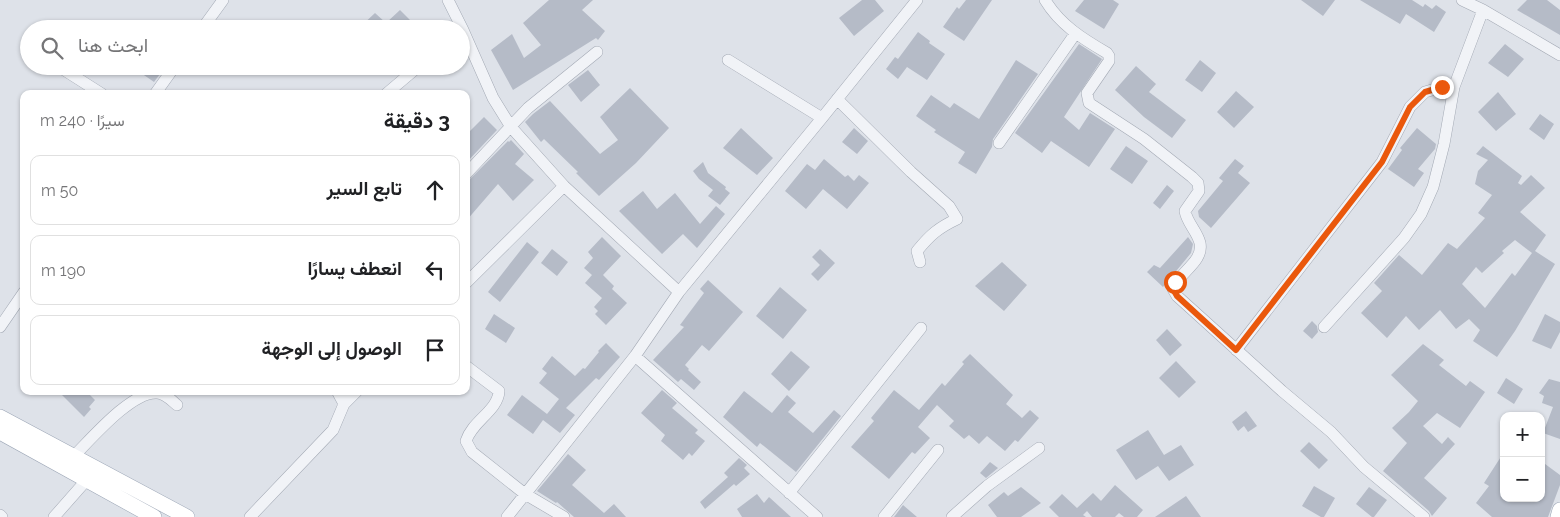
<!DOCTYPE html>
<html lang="ar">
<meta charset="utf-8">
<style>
:root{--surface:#fff;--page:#f2f2f2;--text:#202124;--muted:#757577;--line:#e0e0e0}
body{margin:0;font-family:Raleway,Vazirmatn,sans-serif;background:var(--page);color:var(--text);direction:rtl}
.controls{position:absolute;right:15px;bottom:15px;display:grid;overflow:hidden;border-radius:10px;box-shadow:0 1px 4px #0004}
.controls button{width:45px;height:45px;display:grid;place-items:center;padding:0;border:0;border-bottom:1px solid var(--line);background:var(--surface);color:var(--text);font:25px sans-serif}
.stop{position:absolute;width:15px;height:15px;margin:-11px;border:4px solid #ea580c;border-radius:50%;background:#fff}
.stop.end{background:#ea580c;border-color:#fff;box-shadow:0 1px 5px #0008}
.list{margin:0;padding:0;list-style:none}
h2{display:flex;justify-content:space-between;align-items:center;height:65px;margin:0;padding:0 20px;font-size:21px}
h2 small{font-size:16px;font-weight:400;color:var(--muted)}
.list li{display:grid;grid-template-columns:32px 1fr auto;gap:15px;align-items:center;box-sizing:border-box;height:70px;margin:0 10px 10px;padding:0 10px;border:1px solid var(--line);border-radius:10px}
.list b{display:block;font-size:19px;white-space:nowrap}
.list em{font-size:16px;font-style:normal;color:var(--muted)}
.icon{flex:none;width:28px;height:28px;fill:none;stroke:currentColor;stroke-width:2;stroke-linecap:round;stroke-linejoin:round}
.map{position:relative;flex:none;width:1560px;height:517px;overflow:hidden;direction:ltr}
.search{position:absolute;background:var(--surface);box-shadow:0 1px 4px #0004;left:20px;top:20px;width:450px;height:55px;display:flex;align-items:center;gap:12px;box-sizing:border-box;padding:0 18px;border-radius:28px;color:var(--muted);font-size:19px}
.panel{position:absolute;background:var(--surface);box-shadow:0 1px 4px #0004;left:20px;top:90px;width:450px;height:305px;border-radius:10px;direction:rtl}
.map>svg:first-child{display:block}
.building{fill:#b5bbc7;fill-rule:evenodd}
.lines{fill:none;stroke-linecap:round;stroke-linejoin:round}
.minor-casing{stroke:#a3a9b4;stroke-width:12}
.major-casing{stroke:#9ca6b6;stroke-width:16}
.minor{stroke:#f1f3f7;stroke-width:11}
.major{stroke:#fff;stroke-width:15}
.route{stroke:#ea580c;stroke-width:6}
</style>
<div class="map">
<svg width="1560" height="517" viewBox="0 0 1560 517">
<rect width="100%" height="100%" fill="#dee2e9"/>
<!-- building -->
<path class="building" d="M549 0H593L582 10 605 31 598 40 596 38 513 90 491 50 512 34 524 58 541 45 523 23Z
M862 0H875L884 11 854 36 839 18Z
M966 0H992L964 41 943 27 957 7 959 9Z
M1084 0H1113L1119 4 1104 29 1075 11Z
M1301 0H1335L1323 16Z
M1360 0H1412L1423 7 1425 4 1432 9 1436 5 1446 12 1434 32 1406 14 1400 24Z
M1527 0H1547L1560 10V35L1517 10Z
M400 10 419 29 359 28 375 13 386 23Z
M918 32 930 41 929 43 945 54 927 80 907 67 898 79 886 69 895 57 898 59Z
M1079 44 1102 59 1064 117 1079 130 1090 113 1115 129 1089 167 1051 141 1042 153 1015 133Z
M1505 44 1524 59 1508 77 1488 63Z
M1016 60 1038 74 993 139 992 147 976 174 958 163 965 152 934 132 936 130 916 116 931 95 950 108 954 103 979 119Z
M1200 60 1216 73 1202 92 1185 80Z
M146 66H166L154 82 141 73Z
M1136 66 1156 84 1149 92 1186 120 1172 138 1144 117 1115 90Z
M588 70 600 85 581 102 568 85Z
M630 88 669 128 636 163 599 196 576 173 578 172 544 139 541 142 525 122 533 114 550 101 600 154 618 140 600 117Z
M1236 91 1254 107 1234 128 1217 112Z
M1498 92 1516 114 1496 131 1478 112Z
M1540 114 1554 124 1544 140 1529 129Z
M484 117 497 130 466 163V135Z
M741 128 773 158 757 175 723 148Z
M854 128 868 141 857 154 842 142Z
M1417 128 1436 144 1435 149 1418 169 1424 173 1414 187 1388 169 1402 150 1400 148Z
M511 140 524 154 515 164 534 180 513 201 498 184 466 221V183L508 141 509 142Z
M1126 146 1148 161 1132 184 1110 169Z
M1483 146 1522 176 1518 183 1521 185 1531 175 1545 188 1520 212 1546 235 1535 251 1555 264 1515 331 1497 357 1473 341 1480 330 1469 319 1456 329 1440 310 1419 330 1406 316 1387 338 1361 313 1382 291 1374 283 1399 255 1422 275 1448 243 1457 249 1485 218 1478 213 1492 195 1475 184 1478 171 1488 160 1476 154ZM1515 240 1532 253 1515 276 1512 273 1485 308 1462 284 1476 267 1482 273 1504 253 1502 251Z
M824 159 845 177 848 175 854 181 859 175 869 183 847 209 823 189 806 209 785 191 807 164 815 170Z
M1235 159 1244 166 1238 173 1250 183 1211 228 1199 217 1198 211 1223 181 1219 178Z
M703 162 708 173 726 187 725 189 730 193 720 205 708 196 713 190 699 179 693 171Z
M1167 185 1174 191 1160 209 1153 203Z
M643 191 657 209 675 193 700 224 716 206 725 214 697 248 683 234 662 254 619 211Z
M602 237 621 256 603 275 614 286 612 289 627 303 606 325 595 314 598 311 594 307 602 298 585 283 592 275 584 268 593 258 588 252Z
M1188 237 1193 244 1191 253 1163 287 1147 272 1154 265 1160 268Z
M527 242 539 252 500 302 488 292Z
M552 249 568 262 557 276 541 263Z
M820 249 835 263 818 281 811 274 820 265 812 257Z
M1002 262 1027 285 1004 311 975 286Z
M708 280 743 312 709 351 702 345 685 365 689 369 688 370 701 382 694 390 681 379 678 382 653 360 684 327 680 325 704 293 700 289Z
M780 287 807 310 783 339 756 316Z
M494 314 515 328 506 343 485 329Z
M1545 314 1560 322V332L1551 349 1532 341Z
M1312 321 1317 326 1318 332 1312 339 1303 331Z
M1167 329 1182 345 1170 356 1156 340Z
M606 343 620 357 599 380 596 378 566 408 575 415 560 433 543 420 533 434 507 415 522 395 547 414 559 399 539 383 547 373 542 369 552 356 575 376 583 368 585 369 599 352 598 351Z
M1423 344 1444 360 1439 365 1466 386 1470 381 1485 392 1460 428 1437 413 1423 426 1442 444 1448 437 1455 444 1424 478 1447 498 1432 516 1429 511 1383 471 1407 443 1392 428 1409 412 1418 401 1391 375Z
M791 351 810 367 789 391 771 374Z
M970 354 1013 395 1006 404 1022 418 1030 410 1039 418 1018 442 1015 440 1005 451 987 436 979 444 969 435 964 439 949 426 954 421 937 405 918 427 930 438 915 454 912 452 889 479 851 447 874 421 871 418 894 390 919 410 942 383 945 386 964 364 962 362Z
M1176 361 1196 382 1179 398 1159 378Z
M1506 378 1523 389 1514 404 1497 393Z
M1549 379 1560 382V439L1543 433 1553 407 1542 403 1544 396 1539 393Z
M662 390 677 403 672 408 698 430 695 433 705 441 692 456 689 453 683 460 661 441 665 435 641 413Z
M58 391H86L95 400 89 407 91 409 84 417Z
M744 391 772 413 787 395 796 403 788 412 813 433 834 410 841 416 796 472 760 443 757 447 723 417Z
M1246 411 1257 426 1248 432 1244 426 1238 431 1232 422Z
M1148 430 1164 455 1181 445 1194 465 1169 481 1158 466 1136 480 1116 450Z
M1309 442 1328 460 1319 469 1300 451Z
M1504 452V498H1541V461L1560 475V485L1548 517H1492L1476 503 1489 486 1484 483Z
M568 454 586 470 572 485 604 513 614 504 626 517H574L557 502 556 503 537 491Z
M739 458 747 465 744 468 750 474 736 486 734 484 705 509 700 502 728 477 724 473Z
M990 462 998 468 986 478 980 473Z
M1115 485 1143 510 1137 517H1124L1119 513 1115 517H1092L1087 511 1083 515 1086 517H1059L1049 507 1062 494 1077 508 1093 493 1101 501Z
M1314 486 1335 498 1324 517H1321L1302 506Z
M1021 487 1041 503 1021 517H997L988 505 1004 492 1008 496Z
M1369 487 1387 500 1374 517H1372L1356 504Z
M757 494 764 503 769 497 791 517H742L737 509Z
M1186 496 1201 517H1155Z
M903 505 917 517H894Z"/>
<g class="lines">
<!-- minor casing -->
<g class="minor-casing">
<path id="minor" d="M448 0 463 30 493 98 511 127 564 186 679 292
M1045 0C1060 25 1083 39 1107 53L1109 56V61L1087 93 1089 103 1144 139 1192 177 1198 183 1199 191 1185 211C1187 223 1197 231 1200 243 1204 262 1178 273 1173 289L1177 296 1282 391 1331 432 1364 467 1424 517
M1462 0 1483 10 1560 55
M202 29 223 0
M728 60 822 118
M58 66 102 94
M155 94 175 66
M386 94 419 66
M837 99 911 172 949 206 957 219C938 228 930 235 917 251L920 262
M999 143 1075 34
M466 174 528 108 597 52
M466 283 564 186
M0 327 24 292
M1324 327 1404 238 1421 214 1433 187 1444 144 1454 87 1483 10
M1236 350 1382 162 1410 107 1425 92 1442 87H1454
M635 356 817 517
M466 366 499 391C498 411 472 421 466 441L472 452 525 494 564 517
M337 391 344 404
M74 456C92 438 132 391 157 393 165 393 171 400 177 405
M789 493 921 328
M0 515 2 517
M54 517 91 475
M250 517 333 430 344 404 357 391
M507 517 635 356 679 292 822 118 917 0
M884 517 938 450
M952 517 987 486 1039 448"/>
</g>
<!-- major casing -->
<g class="major-casing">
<path id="major" d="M0 417 187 517
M0 432 154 517
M1558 517 1560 510"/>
</g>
<!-- minor -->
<use href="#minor" class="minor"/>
<!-- major -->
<use href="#major" class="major"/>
</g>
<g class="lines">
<!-- route -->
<path class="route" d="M1175 282 1173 289 1177 296 1236 350 1382 162 1410 107 1425 92 1442 87"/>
</g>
</svg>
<div class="controls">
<button>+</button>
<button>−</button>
</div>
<div class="stop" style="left:1175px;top:282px"></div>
<div class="stop end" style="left:1442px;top:87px"></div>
<div class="search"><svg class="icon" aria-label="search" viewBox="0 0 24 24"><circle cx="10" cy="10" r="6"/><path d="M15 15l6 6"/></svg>ابحث هنا</div>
<section class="panel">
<h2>3 دقيقة<small>سيرًا · 240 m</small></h2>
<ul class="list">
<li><svg class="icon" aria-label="ahead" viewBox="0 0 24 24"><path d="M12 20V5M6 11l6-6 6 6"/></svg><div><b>تابع السير</b></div><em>50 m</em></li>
<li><svg class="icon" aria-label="left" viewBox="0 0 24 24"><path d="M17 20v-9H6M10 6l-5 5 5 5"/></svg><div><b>انعطف يسارًا</b></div><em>190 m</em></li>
<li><svg class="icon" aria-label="arrive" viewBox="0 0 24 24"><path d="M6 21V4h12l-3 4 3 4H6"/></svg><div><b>الوصول إلى الوجهة</b></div></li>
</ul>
</section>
</div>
